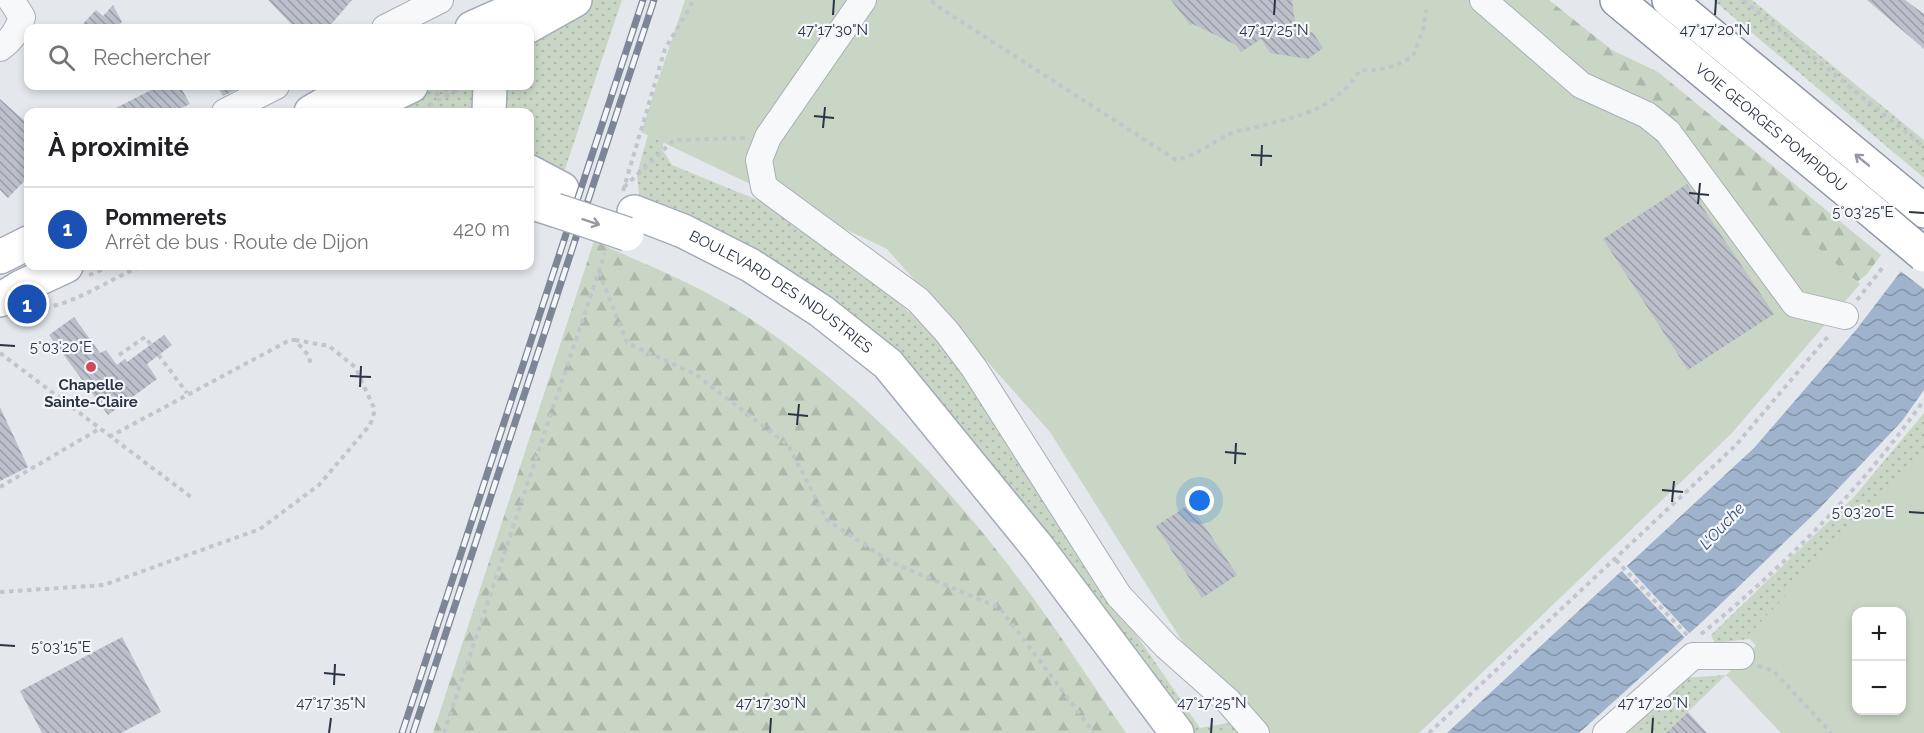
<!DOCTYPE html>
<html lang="fr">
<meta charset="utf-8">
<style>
:root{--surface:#fff;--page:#f2f2f2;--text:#202124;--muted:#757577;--line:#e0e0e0;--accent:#7c3aed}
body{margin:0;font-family:Raleway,sans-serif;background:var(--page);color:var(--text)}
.controls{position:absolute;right:18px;bottom:18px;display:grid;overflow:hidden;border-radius:12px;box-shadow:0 3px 9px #0003}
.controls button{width:54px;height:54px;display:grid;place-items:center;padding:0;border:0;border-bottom:2px solid var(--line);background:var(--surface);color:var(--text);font:30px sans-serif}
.you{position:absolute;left:1200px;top:501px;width:21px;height:21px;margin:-15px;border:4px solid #fff;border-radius:50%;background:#1a73e8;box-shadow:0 0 0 9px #1a73e833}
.badge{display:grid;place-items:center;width:39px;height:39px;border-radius:50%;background:var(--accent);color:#fff;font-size:20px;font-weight:700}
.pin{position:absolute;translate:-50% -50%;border:3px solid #fff;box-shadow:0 2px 6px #0006}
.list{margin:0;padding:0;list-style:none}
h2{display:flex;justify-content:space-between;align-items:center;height:78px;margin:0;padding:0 24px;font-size:26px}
h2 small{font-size:20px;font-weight:400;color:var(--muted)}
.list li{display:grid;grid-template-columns:39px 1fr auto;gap:18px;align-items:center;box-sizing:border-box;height:84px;padding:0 24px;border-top:2px solid var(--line)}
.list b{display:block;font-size:22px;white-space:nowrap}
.list p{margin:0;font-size:20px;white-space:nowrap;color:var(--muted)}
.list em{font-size:20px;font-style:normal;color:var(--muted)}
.icon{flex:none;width:33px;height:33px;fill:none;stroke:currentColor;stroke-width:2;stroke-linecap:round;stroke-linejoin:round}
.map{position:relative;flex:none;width:1924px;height:733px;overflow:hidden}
.search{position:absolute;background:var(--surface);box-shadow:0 3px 9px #0003;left:24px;top:24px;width:510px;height:66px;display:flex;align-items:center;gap:15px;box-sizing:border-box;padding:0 21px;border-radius:12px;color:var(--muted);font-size:22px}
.panel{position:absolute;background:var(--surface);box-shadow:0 3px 9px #0003;left:24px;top:108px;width:510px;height:162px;border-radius:12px}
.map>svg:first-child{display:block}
.grass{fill:url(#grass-dots)}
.forest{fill:url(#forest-firs)}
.park{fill:#c9d6c5;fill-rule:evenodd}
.water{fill:url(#water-waves)}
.pier{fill:#e4e7ec}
.building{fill:url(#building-back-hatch)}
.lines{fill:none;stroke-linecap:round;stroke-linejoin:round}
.minor-casing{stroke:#a9aeb7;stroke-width:28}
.major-casing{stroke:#a3abb8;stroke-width:36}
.highway-casing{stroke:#8b94a3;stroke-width:36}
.path{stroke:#c2c5cb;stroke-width:4;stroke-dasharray:4.5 4.5;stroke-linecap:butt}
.minor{stroke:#f7f8fa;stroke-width:26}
.major{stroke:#fff;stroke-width:33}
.highway{stroke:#fff;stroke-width:33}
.rail-casing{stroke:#7d8696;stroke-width:7}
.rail{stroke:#f4f6f9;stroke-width:4.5;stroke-dasharray:14;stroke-linecap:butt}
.major-bridge-casing{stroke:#a3abb8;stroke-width:36;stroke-linecap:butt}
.highway-bridge-casing{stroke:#8b94a3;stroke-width:36;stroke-linecap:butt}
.major-bridge{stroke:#fff;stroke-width:33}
.highway-bridge{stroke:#fff;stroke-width:33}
.oneway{stroke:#959aa2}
.ticks{fill:none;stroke:#2b3445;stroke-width:2}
.poi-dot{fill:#d1495b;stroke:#f4f6f9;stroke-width:2}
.labels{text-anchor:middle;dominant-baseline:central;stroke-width:4.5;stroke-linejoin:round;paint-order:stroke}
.street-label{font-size:15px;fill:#2b3445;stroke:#f4f6f9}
.poi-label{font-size:15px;font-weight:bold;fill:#2b3445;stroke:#f4f6f9}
.water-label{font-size:16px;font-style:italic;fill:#34527a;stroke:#f4f6f9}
.ticks-label{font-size:15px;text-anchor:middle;fill:#2b3445;stroke:#f4f6f9;stroke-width:4.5;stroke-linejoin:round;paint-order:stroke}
</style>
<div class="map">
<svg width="1924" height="733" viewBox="0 0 1924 733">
<defs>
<pattern id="grass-dots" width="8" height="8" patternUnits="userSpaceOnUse" patternTransform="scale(1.5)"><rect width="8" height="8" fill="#c9d6c5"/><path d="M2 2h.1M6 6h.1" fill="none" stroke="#adb8ab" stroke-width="1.8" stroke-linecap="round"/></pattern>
<pattern id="forest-firs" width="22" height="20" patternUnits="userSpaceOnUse" patternTransform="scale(1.5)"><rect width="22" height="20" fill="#c9d6c5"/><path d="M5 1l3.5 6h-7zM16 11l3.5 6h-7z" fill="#adb8ab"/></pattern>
<pattern id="water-waves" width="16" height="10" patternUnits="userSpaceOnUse" patternTransform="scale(1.5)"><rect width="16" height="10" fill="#9fb4cc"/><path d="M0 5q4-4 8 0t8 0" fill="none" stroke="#8293a7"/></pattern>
<pattern id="building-back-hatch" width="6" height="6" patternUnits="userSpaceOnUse" patternTransform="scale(1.5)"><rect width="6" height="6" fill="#bbc0ca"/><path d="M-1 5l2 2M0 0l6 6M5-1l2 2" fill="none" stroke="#989da6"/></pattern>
</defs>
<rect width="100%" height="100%" fill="#e4e7ec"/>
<!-- grass -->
<path class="grass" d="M593 0H622L563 175 530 161V112H498L506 86H530V47L573 10Z
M702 0 662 149 672 165 782 210 852 259 936 337 977 385 1101 583 1200 728 1233 722 1243 733H1186L931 392 640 203 637 174 663 81Z
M1713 0H1752L1924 140V178Z
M425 86H482V112H389Z
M1924 413V476L1749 639 1715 643 1711 635 1854 497Z
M1726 675 1666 733H1613L1683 678Z"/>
<!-- forest -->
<path class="forest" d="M1494 0H1549L1612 50 1658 72 1881 255 1867 274 1845 292Z
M594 241C646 265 702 286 749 318 854 388 947 482 1022 583 1059 632 1091 683 1126 733H433Z"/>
<!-- park -->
<path class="park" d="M685 0H1527L1860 284 1731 434 1419 733H1240L1050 432 887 249 641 132Z
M1924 451V733H1781L1726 675 1756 646 1747 636ZM1856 612H1902V710H1856Z"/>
<!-- water -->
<path class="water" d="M1924 241V390L1902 421 1818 510 1704 620 1579 733H1447L1754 448 1856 330Z"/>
<!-- pier -->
<path class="pier" d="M1924 238V289L1899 270Z
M1625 564 1691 635 1686 639 1620 569Z"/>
<!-- building -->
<path class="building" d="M268 0H352L328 28H295Z
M1171 0H1292L1296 29 1313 33 1323 48 1308 59 1270 53 1261 39 1241 52 1236 45 1193 24 1190 25Z
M1867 0H1905L1924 14V49Z
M113 5 122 22 116 28H79L96 10 103 16Z
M159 86H180L190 104 173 112H108Z
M217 86H244L223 96Z
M0 99 28 124V177L8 198 0 190Z
M1687 184 1774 314 1688 370 1603 239Z
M74 317 100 353 106 350 117 365 125 359 127 362 164 335 172 345 147 364 157 379 108 415 49 335Z
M0 407 28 467 0 481Z
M1190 504 1237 575 1202 598 1156 526Z
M122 637 161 712 121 733H42L20 691Z
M1688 712 1707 733H1666Z"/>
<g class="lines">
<!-- minor casing -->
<g class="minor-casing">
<path id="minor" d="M863 0 768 137 759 160 764 187 918 300 947 332 974 368 1119 596 1166 646 1228 701 1256 733
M1483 0 1581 85 1647 115 1668 132 1795 304 1845 316
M385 28 440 0
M0 48C12 40 18 30 22 17L11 0
M225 112 276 86
M1606 733 1693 656H1741"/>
</g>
<!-- major casing -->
<g class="major-casing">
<g id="major">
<path d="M472 28 535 0"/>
<path d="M525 28 575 0"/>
<path d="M311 112 356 86"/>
<path d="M357 112 411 86"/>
<path d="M489 112 490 86"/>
<path d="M530 172 562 189"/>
<path d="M530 202 555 210"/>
<path id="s1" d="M634 212 683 231 750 265 821 311 888 364 1039 549 1177 733"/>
<path d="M0 257 28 243"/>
<path d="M0 300 21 287 66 266"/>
</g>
</g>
<!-- highway casing -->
<g class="highway-casing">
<g id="highway">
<path id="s2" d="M1617 0 1880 218"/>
<path d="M1669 0 1924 211"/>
</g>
</g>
<!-- path -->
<path class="path" d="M932 0 934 4 1176 160C1196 156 1212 142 1230 134 1237 130 1246 130 1253 128 1297 116 1333 112 1360 70 1381 71 1395 67 1413 56L1424 27 1426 10
M1743 0 1924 147
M435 95 454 86
M429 105 465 86
M278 112 286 109
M624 187 674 140 745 138
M623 191 665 49 694 0
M599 272 627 343 695 374 788 445 827 520 891 562 1000 608 1094 733
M89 275 111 266
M1857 300 1883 267
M36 309C74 306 108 279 143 266
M0 353 191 497
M119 355 145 337 187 393
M109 437 290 340H295L309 356 311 366
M0 487 99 429
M1616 560 1688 636
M0 592 104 585 260 529 319 485 370 425 375 410 355 367 329 346 295 340
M1701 634C1784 567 1863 487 1924 400
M1758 666 1774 671 1831 733
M444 733 605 253
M1429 733 1736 445 1830 334"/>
<!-- minor -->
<use href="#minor" class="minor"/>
<!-- major -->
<use href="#major" class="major"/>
<!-- highway -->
<use href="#highway" class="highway"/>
<!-- rail casing -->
<g class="rail-casing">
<path id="rail" d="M402 733 643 0
M413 733 654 0"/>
</g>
<!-- rail -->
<use href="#rail" class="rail"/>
<!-- major-bridge casing -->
<g class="major-bridge-casing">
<path id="major-bridge" d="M555 210 627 234"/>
</g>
<!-- highway-bridge casing -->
<g class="highway-bridge-casing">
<path id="highway-bridge" d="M1880 218 1924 255"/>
</g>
<!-- major-bridge -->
<use href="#major-bridge" class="major-bridge"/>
<!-- highway-bridge -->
<use href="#highway-bridge" class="highway-bridge"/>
</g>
<!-- one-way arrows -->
<defs><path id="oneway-shaft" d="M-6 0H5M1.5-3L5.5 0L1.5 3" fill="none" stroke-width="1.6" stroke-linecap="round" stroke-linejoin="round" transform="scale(1.5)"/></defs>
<g class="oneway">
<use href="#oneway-shaft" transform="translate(1862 160) rotate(-141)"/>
<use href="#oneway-shaft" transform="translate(591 222) rotate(18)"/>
</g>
<!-- ticks -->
<path class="ticks" d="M833 15 834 0M1274 15 1275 0M1715 15 1716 0M814 116 834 118M823 128 825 107M1251 155 1272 156M1261 166 1262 145M1689 193 1709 195M1698 204 1700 183M1909 212 1924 213M0 345 15 346M350 376 371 377M360 387 361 366M788 414 808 416M797 425 799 404M1225 452 1246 454M1235 464 1236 443M1662 490 1683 492M1672 502 1674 481M1909 512 1924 513M0 645 15 646M324 673 345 675M334 685 335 664M329 733 331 718M770 733 771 718M1211 733 1212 718M1652 733 1653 718"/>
<!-- markers -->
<circle class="poi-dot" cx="91" cy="367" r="6"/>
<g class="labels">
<!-- street labels -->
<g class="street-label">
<text stroke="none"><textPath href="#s2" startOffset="200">VOIE GEORGES POMPIDOU</textPath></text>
<text stroke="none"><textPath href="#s1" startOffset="168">BOULEVARD DES INDUSTRIES</textPath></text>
</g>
<!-- poi labels -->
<g class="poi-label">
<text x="91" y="385">Chapelle<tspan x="91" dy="17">Sainte-Claire</tspan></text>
</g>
<!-- water labels -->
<g class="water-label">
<text transform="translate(1722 526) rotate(-47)">L'Ouche</text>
</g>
</g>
<g class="ticks-label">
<text x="833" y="35">47°17'30"N</text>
<text x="1274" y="35">47°17'25"N</text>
<text x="1715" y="35">47°17'20"N</text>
<text x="1863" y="217">5°03'25"E</text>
<text x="61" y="352">5°03'20"E</text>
<text x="1863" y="517">5°03'20"E</text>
<text x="61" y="652">5°03'15"E</text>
<text x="331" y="708">47°17'35"N</text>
<text x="771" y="708">47°17'30"N</text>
<text x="1212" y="708">47°17'25"N</text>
<text x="1653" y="708">47°17'20"N</text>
</g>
</svg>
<div class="controls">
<button>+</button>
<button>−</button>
</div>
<div class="you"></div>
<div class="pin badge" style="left:27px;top:304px;background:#1a4fb4">1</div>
<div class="search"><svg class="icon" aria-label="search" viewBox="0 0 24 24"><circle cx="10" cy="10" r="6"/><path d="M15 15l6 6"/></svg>Rechercher</div>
<section class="panel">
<h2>À proximité<small></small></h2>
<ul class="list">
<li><span class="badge" style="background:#1a4fb4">1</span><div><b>Pommerets</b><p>Arrêt de bus · Route de Dijon</p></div><em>420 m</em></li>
</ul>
</section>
</div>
